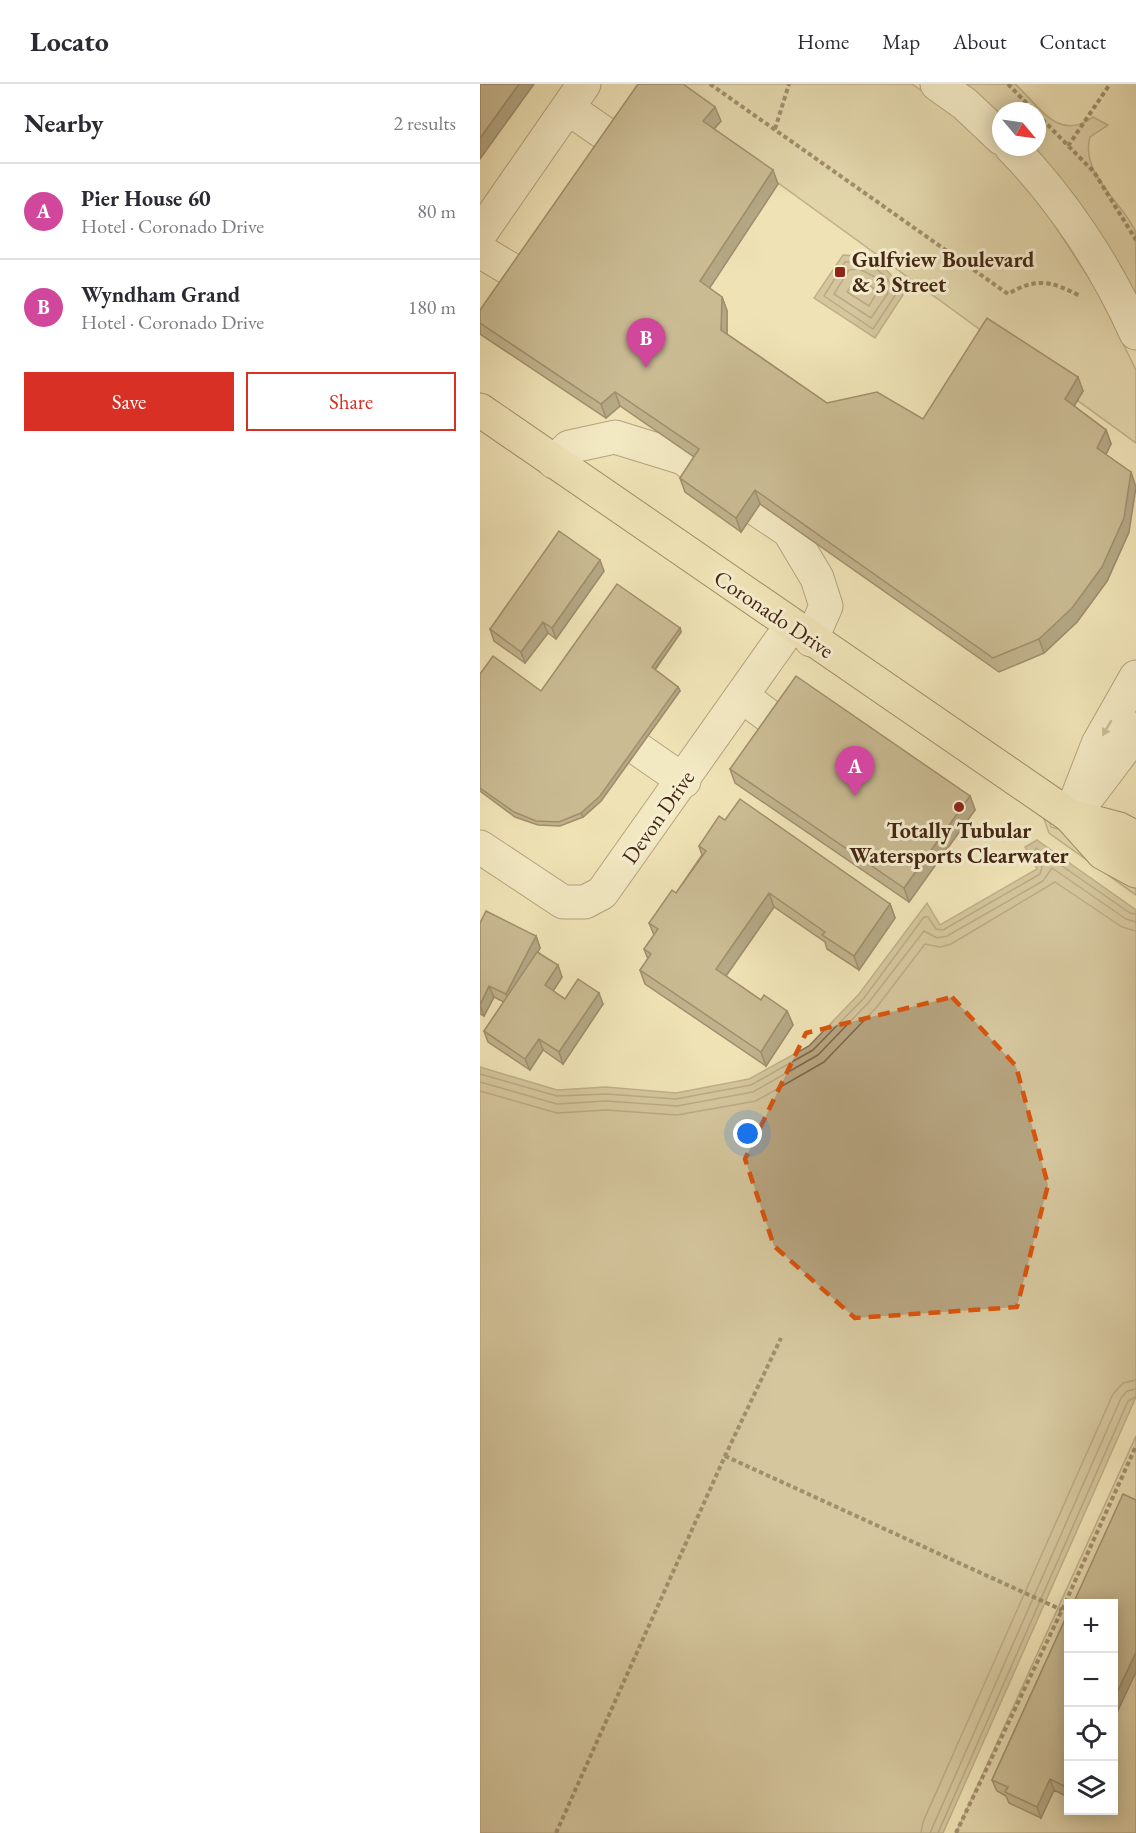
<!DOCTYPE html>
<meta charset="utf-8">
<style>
:root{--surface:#fff;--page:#f2f2f3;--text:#2b2b33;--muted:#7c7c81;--line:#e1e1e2;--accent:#d93025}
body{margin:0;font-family:"EB Garamond",serif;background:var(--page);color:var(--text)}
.controls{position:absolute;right:18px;bottom:18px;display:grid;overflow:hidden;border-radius:0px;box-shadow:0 3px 15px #0003}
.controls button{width:54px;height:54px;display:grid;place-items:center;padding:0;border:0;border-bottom:2px solid var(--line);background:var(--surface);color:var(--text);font:30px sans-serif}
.compass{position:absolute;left:512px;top:18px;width:54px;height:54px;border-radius:50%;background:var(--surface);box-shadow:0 3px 15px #0003;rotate:119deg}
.you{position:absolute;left:268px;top:1050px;width:21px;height:21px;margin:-15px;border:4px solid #fff;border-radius:50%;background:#1a73e8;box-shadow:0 0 0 9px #1a73e833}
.badge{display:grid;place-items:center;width:39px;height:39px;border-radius:50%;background:var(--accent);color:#fff;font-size:20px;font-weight:700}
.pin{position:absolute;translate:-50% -50px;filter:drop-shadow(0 2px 3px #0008)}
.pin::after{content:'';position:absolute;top:32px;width:21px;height:18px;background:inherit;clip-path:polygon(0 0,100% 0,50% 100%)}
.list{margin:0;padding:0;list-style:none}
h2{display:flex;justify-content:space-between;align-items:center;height:78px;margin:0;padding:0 24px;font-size:26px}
h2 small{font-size:20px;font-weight:400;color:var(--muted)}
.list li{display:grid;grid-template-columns:39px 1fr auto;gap:18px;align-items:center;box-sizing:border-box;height:96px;padding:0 24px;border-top:2px solid var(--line)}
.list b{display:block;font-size:22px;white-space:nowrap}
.list p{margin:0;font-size:20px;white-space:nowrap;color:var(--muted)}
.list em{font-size:20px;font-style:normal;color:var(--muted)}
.actions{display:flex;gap:12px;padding:18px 24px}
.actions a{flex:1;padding:14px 0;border:2px solid var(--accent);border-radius:0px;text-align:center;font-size:21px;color:var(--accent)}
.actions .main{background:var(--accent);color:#fff}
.icon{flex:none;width:33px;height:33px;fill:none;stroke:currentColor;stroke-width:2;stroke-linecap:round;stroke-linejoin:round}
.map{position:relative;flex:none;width:656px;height:1749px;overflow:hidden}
header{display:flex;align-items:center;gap:36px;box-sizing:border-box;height:84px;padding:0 30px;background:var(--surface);border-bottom:2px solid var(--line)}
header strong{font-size:28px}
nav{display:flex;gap:33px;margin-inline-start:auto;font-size:21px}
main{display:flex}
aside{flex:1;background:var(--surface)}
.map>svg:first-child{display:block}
.green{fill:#d2c39b;stroke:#8b7556;stroke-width:1.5;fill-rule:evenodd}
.water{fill:#b5a37f;stroke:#887153;stroke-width:1.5}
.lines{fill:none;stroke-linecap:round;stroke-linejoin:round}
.shore{stroke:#7c6548;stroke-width:1.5}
.minor-casing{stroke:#6f563b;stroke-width:35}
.major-casing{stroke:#442712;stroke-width:35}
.path{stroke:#442712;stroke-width:4;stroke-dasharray:4.5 3;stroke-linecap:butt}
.minor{stroke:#f5edd0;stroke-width:33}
.major{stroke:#efe3b7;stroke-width:33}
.wall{fill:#877659;stroke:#442712;stroke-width:1.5}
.shaded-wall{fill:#6e6049;stroke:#442712;stroke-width:1.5}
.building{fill:#9d8968;stroke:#442712;stroke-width:1.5}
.oneway{fill:#9c8a71}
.marked{fill:none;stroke:#d8540d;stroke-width:4.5;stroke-dasharray:12 8;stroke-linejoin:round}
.poi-dot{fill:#8f2418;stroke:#f5edd0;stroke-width:2}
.labels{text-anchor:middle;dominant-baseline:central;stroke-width:6;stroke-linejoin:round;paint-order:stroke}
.poi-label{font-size:22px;font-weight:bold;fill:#442712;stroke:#f5edd0;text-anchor:start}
.street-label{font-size:22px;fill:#442712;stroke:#f5edd0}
</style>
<header>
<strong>Locato</strong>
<nav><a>Home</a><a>Map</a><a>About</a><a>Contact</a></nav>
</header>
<main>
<aside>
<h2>Nearby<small>2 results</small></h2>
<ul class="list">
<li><span class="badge" style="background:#d1479c">A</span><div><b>Pier House 60</b><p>Hotel · Coronado Drive</p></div><em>80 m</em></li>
<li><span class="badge" style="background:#d1479c">B</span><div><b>Wyndham Grand</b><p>Hotel · Coronado Drive</p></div><em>180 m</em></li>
</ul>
<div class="actions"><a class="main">Save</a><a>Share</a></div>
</aside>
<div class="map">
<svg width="656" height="1749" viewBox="0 0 656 1749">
<rect width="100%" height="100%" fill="#efe3b7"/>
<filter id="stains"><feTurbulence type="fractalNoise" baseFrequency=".00333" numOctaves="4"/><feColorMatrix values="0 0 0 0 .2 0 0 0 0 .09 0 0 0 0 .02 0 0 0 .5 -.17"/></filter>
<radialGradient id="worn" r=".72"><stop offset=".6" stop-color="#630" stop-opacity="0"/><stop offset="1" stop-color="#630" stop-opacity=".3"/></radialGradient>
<!-- green -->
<path class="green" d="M162 0H432L475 31 521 74 559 117 616 205 656 286V359Z
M482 0H535C559 21 578 59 613 33L628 41 610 53C600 89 640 116 655 146 656 156 656 202 656 216L551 63H557V27H521V34Z
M563 732 570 737 571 743 582 746 656 803V811L569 749Z
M656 1352V1749H476ZM588 1520H634V1726H588Z"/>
<!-- water -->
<path class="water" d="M363 171C393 171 412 184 423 211L395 254 334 214Z
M557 756 656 826V1313L463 1749H0V983L77 1006 126 1003 196 1009 269 995 329 962 379 910 447 819 460 841 557 785 545 763Z"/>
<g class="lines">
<!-- shore -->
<path class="shore" d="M379 177C397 184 409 192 416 210L393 245 344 212 365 178Z
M378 185C391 190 402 195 408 209L391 234 354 210 369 186Z
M377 194 388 199 397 208 389 222 367 208Z
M0 990 77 1012 126 1010 196 1015 271 1001 333 966 384 914 444 833H448L456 845 463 846 560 790 562 783 554 768 556 764 650 829 656 830
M0 998 77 1020 126 1017 197 1022 273 1008 338 971 389 918 444 847 457 854 467 852 563 797 572 784 646 835 656 838
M0 1007 77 1029 126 1026 197 1031 276 1017 344 978 396 924 445 860 460 863 471 860 575 798 642 843 656 847
M441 1749 443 1738 633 1310 643 1299 656 1296
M450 1749 641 1314 647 1307 656 1305
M458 1749 648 1317 656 1313"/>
<!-- minor casing -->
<g class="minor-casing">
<path id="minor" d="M457 0 485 20 521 54
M88 24 134 56
M531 63C582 115 626 182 656 249
M0 150 104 0
M0 167 40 191
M74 378 89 363 135 353 203 374 219 386
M276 425 309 447 337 494 346 522 331 556
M262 612 298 639
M158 665 204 697
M609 711 643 666 656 645
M590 732 618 660 656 593
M0 763 83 818H105L122 809 311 542"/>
</g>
<!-- major casing -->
<g class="major-casing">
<path id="major" d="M0 326 590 732 623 769 656 787
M590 732 639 745 656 754"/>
</g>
<!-- path -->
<path class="path" d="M230 0 528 210C557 193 571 197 600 212
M528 0 554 27
M557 30 614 88 656 156
M295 45 309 0
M588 62 630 0
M245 1372 582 1526
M76 1749 245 1372 301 1254
M476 1749 582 1526 656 1362"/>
<!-- minor -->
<use href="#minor" class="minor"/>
<!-- major -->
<use href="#major" class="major"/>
</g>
<!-- wall -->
<path class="wall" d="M241 37 234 45 298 100 229 204 242 213 247 227V250L347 319 443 335 603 307 594 322 626 346 631 360 626 370 649 448 627 497 597 538 564 569 519 588 280 420 261 448 205 408 200 394 214 373 140 322 126 334 0 250V226Z
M124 487 76 555 68 549 45 579 14 557 10 545Z
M200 544 201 548 175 586 198 603 200 607 121 717 103 733 80 742 58 741 35 733 0 707V590L61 607Z
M250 685 490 712 495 726 429 818 255 699Z
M245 736 410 820 415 834 379 886 347 865 345 858 294 823 246 892 281 916 307 927 313 941 286 982 165 900 160 886 168 875 164 865 174 851 169 839 196 809 222 771 219 762Z
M0 839 56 852 60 864 58 868 82 893 73 907 85 915 123 920 83 980 63 966 50 986 8 958 4 947 24 918 14 913 4 932 0 930Z
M588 1529V1713L574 1706 561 1734 529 1719 526 1712 517 1707 512 1696Z"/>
<!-- shaded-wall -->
<path class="shaded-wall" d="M39 0H54L0 75V54Z
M235 23 241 37 228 51 223 37Z
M293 86 298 100 225 211 220 197Z
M242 213 247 227V260L241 246Z
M598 293 603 307 590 329 585 315Z
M135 308 140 322 126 334 121 320Z
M626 346 631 360 622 378 617 364Z
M651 388 656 403 649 448 627 497 597 538 564 569 559 555Z
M275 406 280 420 261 448 256 434Z
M120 476 124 487 76 555 72 544Z
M63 538 68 549 45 579 41 568Z
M200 544 201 548 173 588 172 583Z
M198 603 200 607 121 717 103 733 101 729Z
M490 712 495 726 429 818 424 804Z
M289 809 294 823 241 899 236 885Z
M410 820 415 834 379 886 374 872Z
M56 852 60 864 30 922 26 910Z
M78 881 82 893 69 913 65 901Z
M9 902 14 913 4 932 0 921Z
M119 909 123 920 83 980 79 968Z
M307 927 313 941 286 982 281 968Z
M59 955 63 966 50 986 45 975Z
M656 1568V1588L633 1637V1617Z
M570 1695 574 1706 561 1734 557 1723Z"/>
<!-- building -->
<path class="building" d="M0 0H39L0 54Z
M158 0H203L235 23 223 37 293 86 220 197 242 213 241 246 347 319 397 308 443 335 507 234 598 293 585 315 626 346 617 364 651 388 644 434 622 483 592 524 559 555 513 574 275 406 256 434 200 394 219 365 135 308 121 320 0 239V226Z
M79 447 120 476 72 544 63 538 41 568 10 545Z
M137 500 200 544 172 583 198 603 120 712 101 729 79 738 56 737 34 728 0 704V590L13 572 61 607Z
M316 592 490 712 424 804 250 685Z
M260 715 410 820 374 872 342 851 345 848 289 809 236 885 281 916 284 911 307 927 281 968 160 886 171 870 164 865 178 845 169 839 192 806 196 809 226 767 219 762 239 732 245 736Z
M6 827 56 852 26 910 9 902 0 921V839Z
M57 868 78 881 65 901 85 915 98 895 119 909 79 968 59 955 45 975 4 947Z
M643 1410 656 1416V1568L633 1617V1520H593Z
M588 1529V1704L570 1695 557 1723 525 1708 528 1703 512 1696Z"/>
<!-- one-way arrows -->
<defs><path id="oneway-solid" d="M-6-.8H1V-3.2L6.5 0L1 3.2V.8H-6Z" transform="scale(1.5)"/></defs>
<use class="oneway" href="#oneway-solid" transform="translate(627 644) rotate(120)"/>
<!-- marked area -->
<path d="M0 0H656V1749H0ZM472 913 536 982 568 1101 537 1223 375 1234 294 1162 265 1075 326 949Z" fill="#efe3b7" fill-opacity=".55" fill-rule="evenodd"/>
<path class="marked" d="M472 913 536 982 568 1101 537 1223 375 1234 294 1162 265 1075 326 949Z"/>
<!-- markers -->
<g class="poi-dot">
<rect x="354" y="182" width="12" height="12" rx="3"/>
<circle cx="479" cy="723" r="6"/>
</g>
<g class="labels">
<!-- poi labels -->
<g class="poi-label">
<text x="372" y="175">Gulfview Boulevard<tspan x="372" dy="25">&amp; 3 Street</tspan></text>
<text x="479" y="746" text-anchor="middle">Totally Tubular<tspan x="479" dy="25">Watersports Clearwater</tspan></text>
</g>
<!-- street labels -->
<g class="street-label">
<text transform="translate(294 530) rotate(34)">Coronado Drive</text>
<text transform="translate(178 733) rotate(-55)">Devon Drive</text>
</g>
</g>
<rect width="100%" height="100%" filter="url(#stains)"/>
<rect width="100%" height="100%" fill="url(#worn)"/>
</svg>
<div class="controls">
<button>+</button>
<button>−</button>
<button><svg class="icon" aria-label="locate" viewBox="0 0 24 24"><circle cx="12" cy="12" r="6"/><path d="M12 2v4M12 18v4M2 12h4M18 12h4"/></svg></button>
<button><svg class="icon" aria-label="layers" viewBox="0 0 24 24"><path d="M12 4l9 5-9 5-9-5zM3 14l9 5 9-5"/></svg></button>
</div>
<svg class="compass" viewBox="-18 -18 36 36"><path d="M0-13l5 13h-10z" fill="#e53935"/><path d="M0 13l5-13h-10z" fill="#7c7c81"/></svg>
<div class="you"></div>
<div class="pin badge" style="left:375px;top:712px;background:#d1479c">A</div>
<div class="pin badge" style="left:166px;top:284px;background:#d1479c">B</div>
</div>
</main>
